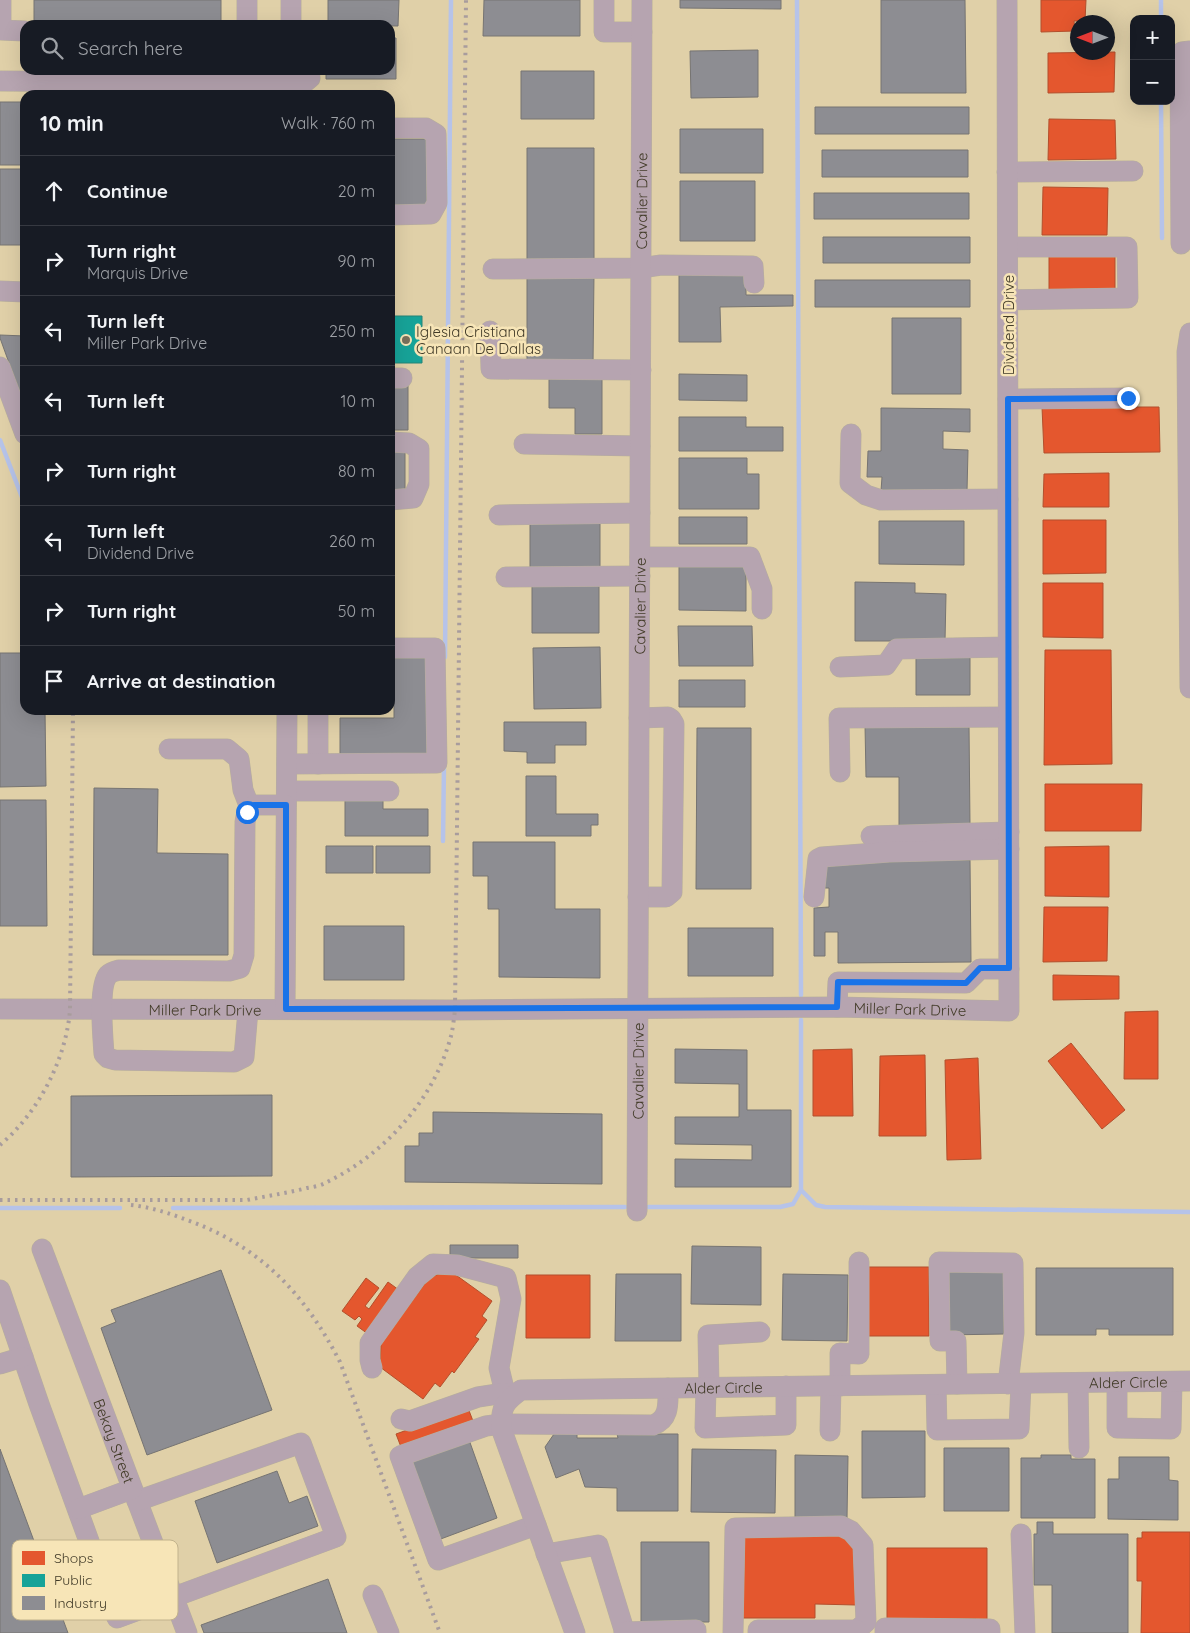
<!DOCTYPE html>
<meta charset="utf-8">
<style>
:root{--surface:#171b24;--page:#20242c;--text:#f1f3f6;--muted:#9ea1a6;--line:#363941}
body{margin:0;font-family:Quicksand,sans-serif;background:var(--page);color:var(--text)}
.controls{position:absolute;right:15px;top:15px;display:grid;overflow:hidden;border-radius:10px;box-shadow:0 5px 20px #0002}
.controls button{width:45px;height:45px;display:grid;place-items:center;padding:0;border:0;border-bottom:1px solid var(--line);background:var(--surface);color:var(--text);font:25px sans-serif}
.compass{position:absolute;left:1070px;top:15px;width:45px;height:45px;border-radius:50%;background:var(--surface);box-shadow:0 5px 20px #0002;rotate:270deg}
.stop{position:absolute;width:15px;height:15px;margin:-11px;border:4px solid #1a73e8;border-radius:50%;background:#fff}
.stop.end{background:#1a73e8;border-color:#fff;box-shadow:0 1px 5px #0008}
.list{margin:0;padding:0;list-style:none}
h2{display:flex;justify-content:space-between;align-items:center;height:65px;margin:0;padding:0 20px;font-size:21px}
h2 small{font-size:16px;font-weight:400;color:var(--muted)}
.list li{display:grid;grid-template-columns:32px 1fr auto;gap:15px;align-items:center;box-sizing:border-box;height:70px;padding:0 20px;border-top:1px solid var(--line)}
.list b{display:block;font-size:19px;white-space:nowrap}
.list p{margin:0;font-size:16px;white-space:nowrap;color:var(--muted)}
.list em{font-size:16px;font-style:normal;color:var(--muted)}
.icon{flex:none;width:28px;height:28px;fill:none;stroke:currentColor;stroke-width:2;stroke-linecap:round;stroke-linejoin:round}
.map{position:relative;flex:none;width:1190px;height:1633px;overflow:hidden}
.search{position:absolute;background:var(--surface);box-shadow:0 5px 20px #0002;left:20px;top:20px;width:375px;height:55px;display:flex;align-items:center;gap:12px;box-sizing:border-box;padding:0 18px;border-radius:15px;color:var(--muted);font-size:19px}
.panel{position:absolute;background:var(--surface);box-shadow:0 5px 20px #0002;left:20px;top:90px;width:375px;height:625px;border-radius:15px}
.map>svg:first-child{display:block}
.built{fill:#e0d0a8;fill-rule:evenodd}
.shops{fill:#e4572e;stroke:#b34f2c}
.public{fill:#17a398;stroke:#248476}
.industry{fill:#8d8d92;stroke:#767472}
.lines{fill:none;stroke-linecap:round;stroke-linejoin:round}
.stream{stroke:#b6c3e9;stroke-width:4.5}
.minor-casing{stroke:#b7af9b;stroke-width:21}
.minor{stroke:#b6a4b0;stroke-width:20}
.rail{stroke:#a89c9d;stroke-width:4;stroke-dasharray:2.5 5;stroke-linecap:butt}
.route{stroke:#1a73e8;stroke-width:6}
.poi-dot{fill:#78705b;stroke:#f7e5b7;stroke-width:2}
.labels{text-anchor:middle;dominant-baseline:central;stroke-width:5;stroke-linejoin:round;paint-order:stroke}
.street-label{font-size:15px;fill:#423b28;stroke:#f7e5b7}
.poi-label{font-size:15px;fill:#423b28;stroke:#f7e5b7;text-anchor:start}
.key{fill:#f7e5b7;stroke:#c1b28c;stroke-width:1}
.key-label{font-size:14px;fill:#423b28}
</style>
<div class="map">
<svg width="1190" height="1633" viewBox="0 0 1190 1633">
<rect width="100%" height="100%" fill="#dbd2b9"/>
<!-- built -->
<path class="built" d="M0 0H1190V1633H0ZM1134 19H1171V101H1134ZM1078 22H1108V52H1078ZM25 25H390V70H25ZM25 95H390V710H25Z"/>
<!-- shops -->
<path class="shops" d="M1041 0H1086L1085 21H1074L1075 31 1041 32Z
M1115 52 1114 92 1048 93V53Z
M1049 119 1115 120 1116 159 1048 160Z
M1043 187 1108 188 1107 235H1042Z
M1049 253H1115V292L1049 293Z
M1042 407H1159L1160 452 1044 453Z
M1109 473V507H1043L1044 474Z
M1043 520H1106V573L1043 574Z
M1043 583H1103V638L1043 637Z
M1045 650H1111L1112 764 1044 765Z
M1045 784H1142L1141 831H1045Z
M1109 846V897L1045 896V847Z
M1044 907H1108L1107 961 1043 962Z
M1053 975 1119 976V999L1053 1000Z
M1158 1011V1079H1124L1125 1012Z
M1071 1043 1125 1110 1102 1129 1048 1061Z
M852 1049 853 1116H813V1050Z
M925 1055 926 1136H879L880 1056Z
M978 1058 981 1159 947 1160 945 1060Z
M863 1267H929V1336H863Z
M449 1270 492 1301 482 1316 487 1320 475 1337 479 1339 454 1373 452 1371 440 1387 435 1383 423 1399 380 1367 381 1343 429 1278Z
M526 1275H590V1338H526Z
M366 1278 379 1288 365 1306 369 1309 388 1282 399 1290 368 1334 357 1326 362 1319 359 1316 355 1320 342 1311Z
M468 1408 473 1421 401 1447 396 1434Z
M747 1532H838L855 1549 856 1605 815 1604V1618H742V1538Z
M1142 1532H1190V1633H1141L1142 1581H1137V1538H1142Z
M887 1548H987V1621H976V1619H945L887 1621Z"/>
<!-- public -->
<path class="public" d="M390 316H422V363H390Z"/>
<!-- industry -->
<path class="industry" d="M34 0H221V24L34 22Z
M328 0H399L398 26 328 25Z
M484 0H580V36H483Z
M680 0H781V9L680 8Z
M881 0H965L966 93H881Z
M390 38H396V79H326V70H390Z
M758 50V97L691 98 690 51Z
M521 71H594V119H521Z
M0 102H25V165H0Z
M815 107H969V134H815Z
M680 129H763V173H680Z
M390 139H429V207H390Z
M527 148H594V261H527Z
M822 150H968V177H822Z
M0 169H25V245H0Z
M680 181H755V241H680Z
M814 193H969V219H814Z
M823 237H970V263H823Z
M390 270H394V306H390Z
M527 273H594L593 364H527Z
M679 273H746V295H793V306L720 307 721 342H679Z
M815 280H970V307H815Z
M892 318H961V394H892Z
M0 335 25 336V407L0 338Z
M679 374 747 375V401L679 400Z
M549 379H602V434H575V408H549Z
M390 386H408V430H390Z
M881 408 970 409V432L943 431V449L968 450 967 491H881L882 477H867L868 451H881Z
M679 417H746V427H783V451H679Z
M390 447H405V494H390Z
M679 458H747V474H759V509H679Z
M390 516H394V548H390Z
M679 517H747V544H679Z
M530 519H600V568H530Z
M879 521H964V565L879 564Z
M679 560H746V611L679 610Z
M532 582H599V633H532Z
M855 582 915 583V593L946 594 945 641H855Z
M678 626H752L753 666H679Z
M600 647 601 708 534 709 533 648Z
M0 653H25V710H45L46 786 0 787Z
M916 654H970V695H916Z
M390 655H430V760L340 759V718H394V696H390Z
M679 680H745V707H679Z
M504 722H586V745H555V763H527V752L504 751Z
M865 725H969L970 826H899V777H866Z
M697 728H751V889H696Z
M526 776H556V814H598V825H591V836H526Z
M94 788 158 789 157 853 228 854V955H93Z
M345 795 383 796V809H428V836H345Z
M0 800H46L47 926H0Z
M473 842H555V909H600V978L499 977V909H488V876H473Z
M326 846H373V873H326Z
M376 846H430V873H376Z
M970 860 971 962 838 963V932H825V956H814V908L829 907V888H820L819 861Z
M324 926H404V980H324Z
M688 928H773V976H688Z
M675 1049 747 1050V1110H791V1187H675V1159L752 1160V1145L675 1144V1117H739V1084L675 1083Z
M272 1095V1176L71 1177V1096Z
M433 1112 602 1114V1184L405 1182V1146H419V1133H433Z
M450 1245H518V1258H450Z
M692 1246 761 1247V1305L691 1304Z
M1036 1268H1173V1335H1109V1329H1096V1335H1036Z
M1004 1269V1334L943 1335V1270Z
M221 1270 272 1410 147 1455 101 1328 116 1322 111 1310Z
M616 1274H681V1341H615Z
M783 1274 848 1275 847 1341 782 1340Z
M862 1431H925V1497L862 1498Z
M554 1434H577V1438H618L617 1434H678V1511H617V1488L585 1487 579 1469 556 1478 545 1447Z
M468 1437 497 1518 438 1540 408 1459Z
M944 1448H1009V1511H944Z
M0 1449 68 1633H0Z
M692 1449 776 1450 775 1513 691 1512Z
M795 1455 848 1456 847 1518H795Z
M1041 1455H1071V1459H1095V1518H1021V1458H1041Z
M1119 1457H1169V1480L1178 1481V1520L1108 1519V1479H1119Z
M277 1471 289 1503 307 1496 318 1526 217 1563 195 1501Z
M1037 1522H1053V1534H1128V1633H1052V1585H1034V1534H1037Z
M641 1542H709V1622H641Z
M328 1579 347 1633H204L201 1625Z"/>
<g class="lines">
<!-- stream -->
<path class="stream" d="M797 0 801 995
M1161 0V19
M1161 101 1162 238
M0 440 25 505
M445 657 451 0
M443 841 444 765
M801 1190 816 1205 825 1207 1190 1212
M648 1207H780L793 1204 801 1190V1020
M0 1208H120
M173 1208 625 1207"/>
<!-- minor casing -->
<g class="minor-casing">
<g id="minor">
<path d="M1 0V30L25 31"/>
<path d="M247 0V25"/>
<path d="M604 0V32H642"/>
<path d="M291 25V0"/>
<path d="M0 81 304 83 310 78 309 70"/>
<path d="M390 128H426L436 134 437 203 431 214 390 215"/>
<path d="M1007 172 1133 171"/>
<path d="M1181 244 1180 55 1182 52 1190 51"/>
<path d="M1008 247H1127L1128 298 1008 300"/>
<path d="M493 269 641 268 661 265 753 266 754 283"/>
<path d="M0 291 25 292"/>
<path d="M490 331 491 369 641 370"/>
<path d="M1190 333 1187 352 1190 688"/>
<path d="M0 367 25 434"/>
<path d="M390 378H402"/>
<path d="M1008 399 1128 398"/>
<path d="M851 434 850 483 866 495 881 500 1008 499"/>
<path d="M390 442 409 443 419 449V484L413 498 390 500"/>
<path d="M524 444 640 446"/>
<path d="M499 515 640 513"/>
<path d="M640 557H750L762 589V609"/>
<path d="M506 577 640 576"/>
<path d="M840 667 886 665 897 649 1008 647"/>
<path d="M318 710V764"/>
<path d="M169 749H227L239 759 243 790 250 808"/>
<path d="M287 764 437 763 435 648H390"/>
<path d="M840 772 839 718 1008 717"/>
<path d="M287 791H389"/>
<path d="M871 836 1009 832"/>
<path d="M638 897H666L672 892 674 724 671 719 668 717 639 718"/>
<path d="M814 897 818 859 822 857 889 852 1009 849"/>
<path d="M837 1007 838 982 966 983 980 969H1009"/>
<path id="s1" d="M0 1009 455 1010 837 1007 1009 1011 1007 0"/>
<path d="M285 1009 287 710"/>
<path d="M248 1010 244 1057 234 1062 115 1060 108 1058 104 1054C103 1038 98 987 108 975 111 972 115 971 119 970L229 971 240 968 244 955 245 822 247 812 254 805H286"/>
<path id="s2" d="M637 1211 642 0"/>
<path id="s3" d="M42 1249 187 1633"/>
<path d="M0 1290 39 1404 117 1618 336 1537 301 1443 137 1501"/>
<path d="M0 1364 23 1357"/>
<path d="M372 1368 370 1360V1343L417 1277 433 1264 457 1265 506 1278 511 1299 499 1368 507 1401"/>
<path d="M1117 1382V1428L1171 1429 1172 1382"/>
<path d="M1078 1383 1079 1448"/>
<path d="M957 1384 956 1341H940L939 1262 1013 1263 1014 1333 1008 1384"/>
<path d="M936 1385 937 1430 1019 1429 1021 1384"/>
<path d="M840 1386V1353L859 1354V1262"/>
<path d="M706 1387 705 1428 786 1425V1386"/>
<path d="M709 1387 708 1335 760 1332"/>
<path d="M401 1419 410 1421 478 1397 504 1393"/>
<path d="M830 1431 831 1386"/>
<path d="M78 1509 132 1489"/>
<path d="M536 1525 438 1560 400 1456 486 1426 501 1424 653 1425C670 1419 668 1403 668 1388"/>
<path d="M1021 1534 1025 1633"/>
<path d="M546 1554 598 1545 625 1633"/>
<path d="M373 1595 389 1633"/>
<path d="M624 1632 696 1630V1633"/>
<path id="s4" d="M575 1633 501 1428C501 1407 504 1402 521 1390L1190 1381"/>
<path d="M733 1633 735 1528 841 1526 851 1531 863 1545 866 1622 857 1630"/>
<path d="M758 1633V1630H857V1633"/>
<path d="M885 1633V1628L990 1629V1633"/>
</g>
</g>
<!-- minor -->
<use href="#minor" class="minor"/>
<!-- rail -->
<path class="rail" d="M0 1145C38 1113 66 1060 70 1010L73 710
M0 1200H247C267 1196 287 1193 307 1188 313 1187 320 1186 325 1183 384 1155 434 1100 451 1036 453 1028 454 1018 455 1010L466 0
M131 1205C150 1207 169 1213 187 1220 260 1246 305 1294 340 1362L440 1633"/>
</g>
<g class="lines">
<!-- route -->
<path class="route" d="M247 812 254 805H286V1009L837 1007 838 982 966 983 980 968H1009L1008 399 1128 398"/>
</g>
<!-- markers -->
<circle class="poi-dot" cx="406" cy="340" r="5"/>
<g class="labels">
<!-- street labels -->
<g class="street-label">
<text stroke="none"><textPath href="#s2" startOffset="1010">Cavalier Drive</textPath></text>
<text transform="translate(1008 325) rotate(-90)">Dividend Drive</text>
<text stroke="none"><textPath href="#s2" startOffset="605">Cavalier Drive</textPath></text>
<text stroke="none"><textPath href="#s1" startOffset="910">Miller Park Drive</textPath></text>
<text stroke="none"><textPath href="#s1" startOffset="205">Miller Park Drive</textPath></text>
<text stroke="none"><textPath href="#s2" startOffset="140">Cavalier Drive</textPath></text>
<text stroke="none"><textPath href="#s4" startOffset="871">Alder Circle</textPath></text>
<text stroke="none"><textPath href="#s4" startOffset="466">Alder Circle</textPath></text>
<text stroke="none"><textPath href="#s3" startOffset="205">Bekay Street</textPath></text>
</g>
<!-- poi labels -->
<g class="poi-label">
<text x="416" y="331">Iglesia Cristiana<tspan x="416" dy="17">Canaan De Dallas</tspan></text>
</g>
</g>
<!-- legend -->
<rect x="12" y="1540" width="166" height="80" rx="8" class="key"/>
<rect x="22" y="1551" width="23" height="14" fill="#e4572e"/>
<rect x="22" y="1574" width="23" height="13" fill="#17a398"/>
<rect x="22" y="1596" width="23" height="14" fill="#8d8d92"/>
<g class="key-label">
<text x="54" y="1563">Shops</text>
<text x="54" y="1585">Public</text>
<text x="54" y="1608">Industry</text>
</g>
</svg>
<div class="controls">
<button>+</button>
<button>−</button>
</div>
<svg class="compass" viewBox="-18 -18 36 36"><path d="M0-13l5 13h-10z" fill="#e53935"/><path d="M0 13l5-13h-10z" fill="#9ea1a6"/></svg>
<div class="stop" style="left:247px;top:812px"></div>
<div class="stop end" style="left:1128px;top:398px"></div>
<div class="search"><svg class="icon" aria-label="search" viewBox="0 0 24 24"><circle cx="10" cy="10" r="6"/><path d="M15 15l6 6"/></svg>Search here</div>
<section class="panel">
<h2>10 min<small>Walk · 760 m</small></h2>
<ul class="list">
<li><svg class="icon" aria-label="ahead" viewBox="0 0 24 24"><path d="M12 20V5M6 11l6-6 6 6"/></svg><div><b>Continue</b></div><em>20 m</em></li>
<li><svg class="icon" aria-label="right" viewBox="0 0 24 24"><path d="M7 20v-9h11M14 6l5 5-5 5"/></svg><div><b>Turn right</b><p>Marquis Drive</p></div><em>90 m</em></li>
<li><svg class="icon" aria-label="left" viewBox="0 0 24 24"><path d="M17 20v-9H6M10 6l-5 5 5 5"/></svg><div><b>Turn left</b><p>Miller Park Drive</p></div><em>250 m</em></li>
<li><svg class="icon" aria-label="left" viewBox="0 0 24 24"><path d="M17 20v-9H6M10 6l-5 5 5 5"/></svg><div><b>Turn left</b></div><em>10 m</em></li>
<li><svg class="icon" aria-label="right" viewBox="0 0 24 24"><path d="M7 20v-9h11M14 6l5 5-5 5"/></svg><div><b>Turn right</b></div><em>80 m</em></li>
<li><svg class="icon" aria-label="left" viewBox="0 0 24 24"><path d="M17 20v-9H6M10 6l-5 5 5 5"/></svg><div><b>Turn left</b><p>Dividend Drive</p></div><em>260 m</em></li>
<li><svg class="icon" aria-label="right" viewBox="0 0 24 24"><path d="M7 20v-9h11M14 6l5 5-5 5"/></svg><div><b>Turn right</b></div><em>50 m</em></li>
<li><svg class="icon" aria-label="arrive" viewBox="0 0 24 24"><path d="M6 21V4h12l-3 4 3 4H6"/></svg><div><b>Arrive at destination</b></div></li>
</ul>
</section>
</div>
